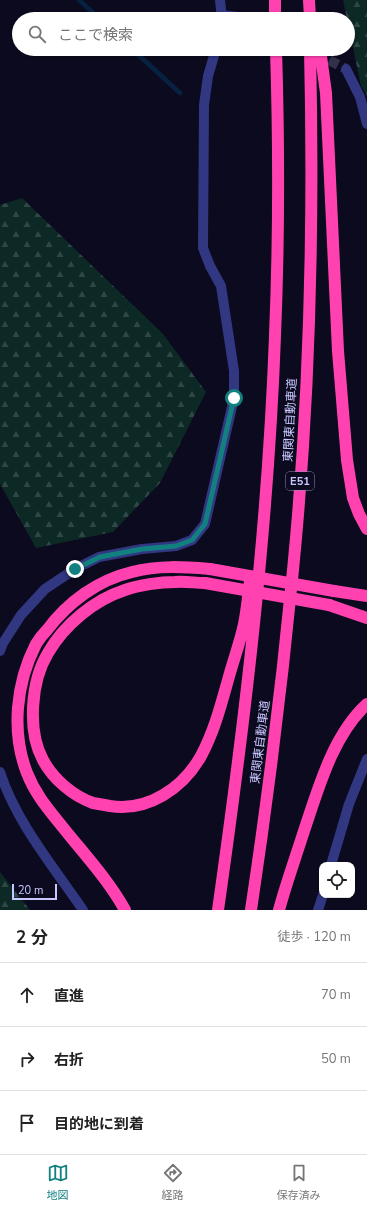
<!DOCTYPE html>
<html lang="ja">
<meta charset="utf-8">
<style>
:root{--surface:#fff;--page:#f6f6f6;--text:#222;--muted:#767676;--line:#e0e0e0;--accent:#138080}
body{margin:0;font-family:"Nunito Sans","Noto Sans JP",sans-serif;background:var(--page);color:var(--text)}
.controls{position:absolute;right:12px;bottom:12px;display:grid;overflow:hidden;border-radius:8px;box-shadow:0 1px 3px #0004}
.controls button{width:36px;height:36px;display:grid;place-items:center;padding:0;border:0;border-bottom:1px solid var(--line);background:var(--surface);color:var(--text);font:20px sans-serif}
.scale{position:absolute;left:12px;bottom:10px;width:45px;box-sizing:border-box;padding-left:4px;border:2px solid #c8c7ff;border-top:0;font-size:11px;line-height:14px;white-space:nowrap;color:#c8c7ff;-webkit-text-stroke:3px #0c0a1e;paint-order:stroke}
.stop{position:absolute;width:12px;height:12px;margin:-9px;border:3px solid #138080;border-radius:50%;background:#fff}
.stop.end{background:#138080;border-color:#fff;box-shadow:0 1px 4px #0008}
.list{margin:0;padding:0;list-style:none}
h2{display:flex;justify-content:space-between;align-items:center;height:52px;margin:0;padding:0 16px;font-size:17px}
h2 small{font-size:13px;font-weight:400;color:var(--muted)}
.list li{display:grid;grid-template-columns:26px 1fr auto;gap:12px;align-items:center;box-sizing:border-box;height:64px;padding:0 16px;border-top:1px solid var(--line)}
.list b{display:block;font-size:15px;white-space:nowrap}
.list em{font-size:13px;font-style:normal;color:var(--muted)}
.icon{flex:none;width:22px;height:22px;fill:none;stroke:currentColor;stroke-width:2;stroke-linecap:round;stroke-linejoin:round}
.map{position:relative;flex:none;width:367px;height:910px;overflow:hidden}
.search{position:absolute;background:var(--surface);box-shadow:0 1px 3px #0004;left:12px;right:12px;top:12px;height:44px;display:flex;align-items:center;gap:10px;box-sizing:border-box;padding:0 14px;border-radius:22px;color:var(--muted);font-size:15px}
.sheet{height:244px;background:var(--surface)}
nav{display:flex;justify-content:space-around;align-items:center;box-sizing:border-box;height:56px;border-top:1px solid var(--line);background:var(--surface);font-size:11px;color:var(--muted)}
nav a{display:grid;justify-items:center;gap:2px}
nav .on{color:var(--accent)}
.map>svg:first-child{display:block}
.forest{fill:url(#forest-firs)}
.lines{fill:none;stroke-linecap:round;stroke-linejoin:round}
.stream{stroke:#072240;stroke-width:4.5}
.minor-tunnel{stroke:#32304b;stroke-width:10;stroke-dasharray:10 5;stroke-linecap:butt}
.minor{stroke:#313781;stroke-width:10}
.motorway{stroke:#ff42b0;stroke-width:12}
.motorway-bridge{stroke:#ff42b0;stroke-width:12}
.route{stroke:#138080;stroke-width:5}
.labels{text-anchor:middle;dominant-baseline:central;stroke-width:4;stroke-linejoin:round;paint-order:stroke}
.shield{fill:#0c0a1e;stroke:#908ebc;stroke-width:1}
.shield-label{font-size:11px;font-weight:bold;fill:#c8c7ff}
.street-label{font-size:12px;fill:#c8c7ff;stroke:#0c0a1e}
</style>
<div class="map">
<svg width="367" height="910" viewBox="0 0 367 910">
<defs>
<pattern id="forest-firs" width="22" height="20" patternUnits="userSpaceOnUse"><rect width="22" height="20" fill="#0d2925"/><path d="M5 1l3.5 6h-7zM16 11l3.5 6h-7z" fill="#2f4746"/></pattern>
</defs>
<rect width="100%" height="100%" fill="#0c0a1e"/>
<!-- forest -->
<path class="forest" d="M343 0H367V96L361 86Z
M22 198 163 334 206 392 160 483 113 532 36 548 0 484V205Z
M0 872 30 910H0Z"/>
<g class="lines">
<!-- stream -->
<path class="stream" d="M79 0 100 19
M132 49 180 93"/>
<!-- minor-tunnel -->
<path class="minor-tunnel" d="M316 53 346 69"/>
<!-- minor -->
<path class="minor" d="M220 0 222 19
M222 15 253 19
M346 69 360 97 367 124
M0 651 3 643 21 615 45 589 75 569 99 557 142 549 176 546 192 540 205 524 234 398V371L221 286 210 266 203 248 204 105 208 76 216 49
M0 772C16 822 53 866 83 910
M331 865 349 804 367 759
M318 910 323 895"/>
<!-- motorway -->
<path class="motorway" d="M275 0V19
M309 0 310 19
M320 49 326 93 338 351 347 460 353 498 359 514 367 529
M205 583C195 583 185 581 175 582 160 582 139 585 125 590 94 600 64 625 48 653 31 681 27 731 43 760 53 779 73 796 93 803 99 804 105 805 110 806 148 812 183 788 201 756 214 732 221 705 228 680 233 661 240 643 244 624 247 610 248 595 250 581
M334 591 367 596
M329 605 367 618
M125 910C109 881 86 856 65 830 50 811 36 796 27 773 11 732 16 683 36 644 39 639 43 634 47 630 68 602 98 580 132 572 158 565 185 567 210 569
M218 910C245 720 268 528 275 336 279 240 279 145 276 49
M251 910C268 797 282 683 293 570 310 398 314 221 310 49
M279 910C286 884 295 859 303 834 318 790 332 736 367 704"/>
<!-- motorway-bridge -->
<path class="motorway-bridge" d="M210 569 334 591
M205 583 329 605"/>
</g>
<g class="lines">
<!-- route -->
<path class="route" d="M75 569 100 557 142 549 176 546 192 540 205 524 234 398"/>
</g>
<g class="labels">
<!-- shield labels -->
<rect class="shield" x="286" y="472" width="28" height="18" rx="3"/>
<g class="shield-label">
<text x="300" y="481">E51</text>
</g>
<!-- street labels -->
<g class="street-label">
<text transform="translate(290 420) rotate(-87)">東関東自動車道</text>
<text transform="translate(260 742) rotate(-83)">東関東自動車道</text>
</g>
</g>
</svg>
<div class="controls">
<button><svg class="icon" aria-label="locate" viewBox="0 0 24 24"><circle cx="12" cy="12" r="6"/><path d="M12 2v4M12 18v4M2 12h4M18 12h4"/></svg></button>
</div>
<div class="scale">20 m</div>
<div class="stop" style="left:234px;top:398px"></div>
<div class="stop end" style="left:75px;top:569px"></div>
<div class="search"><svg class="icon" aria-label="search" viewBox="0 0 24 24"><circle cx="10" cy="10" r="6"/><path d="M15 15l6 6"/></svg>ここで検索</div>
</div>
<section class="sheet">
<h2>2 分<small>徒歩 · 120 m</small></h2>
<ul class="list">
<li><svg class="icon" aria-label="ahead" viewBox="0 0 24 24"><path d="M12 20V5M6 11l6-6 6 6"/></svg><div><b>直進</b></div><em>70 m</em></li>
<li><svg class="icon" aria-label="right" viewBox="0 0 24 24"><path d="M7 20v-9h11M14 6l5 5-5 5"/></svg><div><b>右折</b></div><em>50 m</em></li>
<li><svg class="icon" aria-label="arrive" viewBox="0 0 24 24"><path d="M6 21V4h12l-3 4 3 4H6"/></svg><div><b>目的地に到着</b></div></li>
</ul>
</section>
<nav>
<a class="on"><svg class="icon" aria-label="map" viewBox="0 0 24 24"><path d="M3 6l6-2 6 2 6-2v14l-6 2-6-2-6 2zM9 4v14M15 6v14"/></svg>地図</a>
<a><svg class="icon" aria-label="directions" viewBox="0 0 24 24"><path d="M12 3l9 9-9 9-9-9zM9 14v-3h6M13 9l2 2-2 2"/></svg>経路</a>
<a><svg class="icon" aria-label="saved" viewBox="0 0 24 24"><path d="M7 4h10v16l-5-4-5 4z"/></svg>保存済み</a>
</nav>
